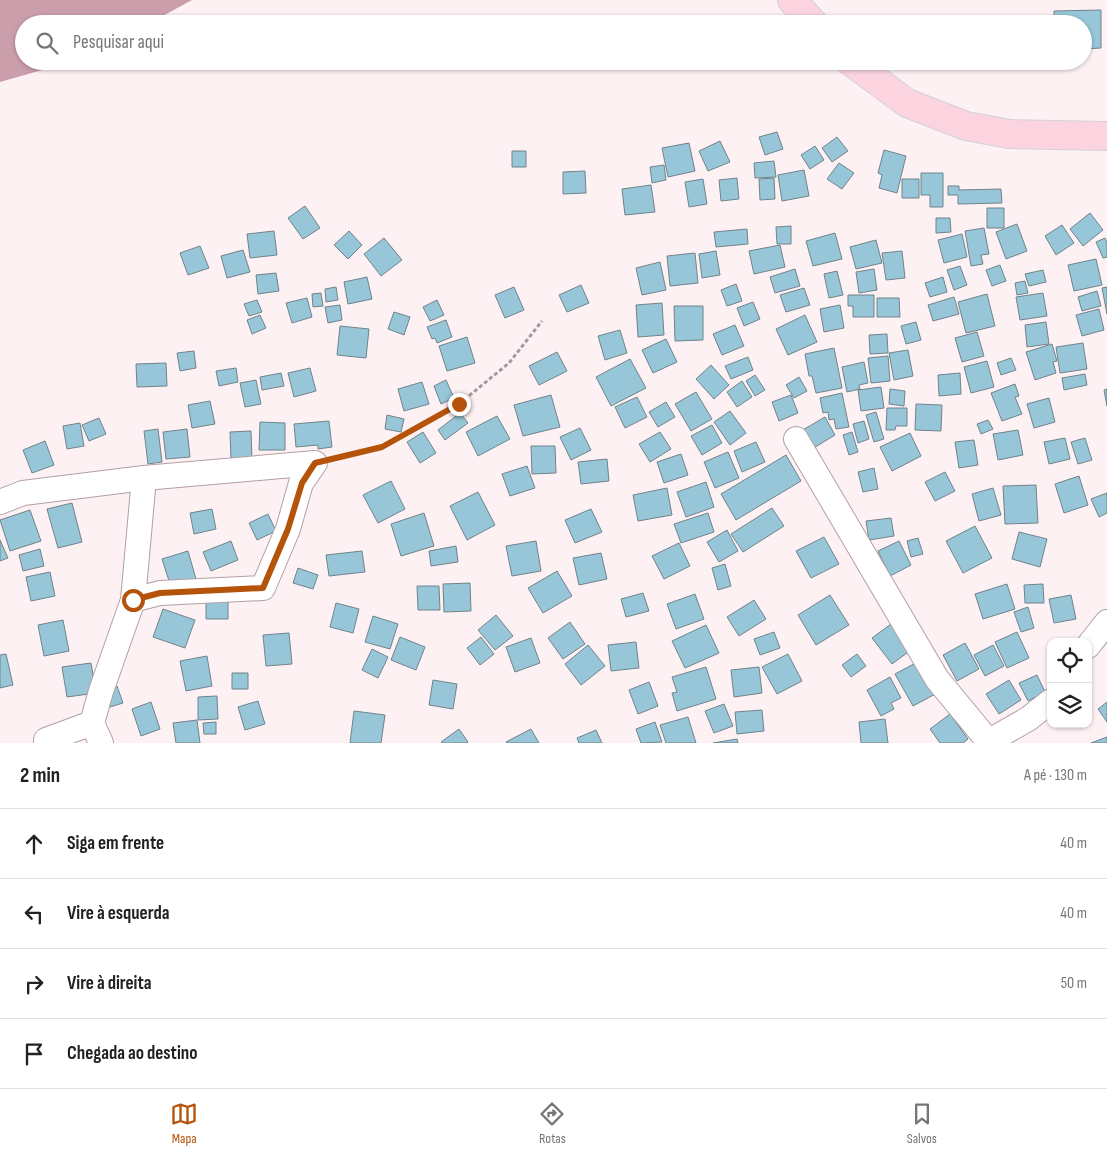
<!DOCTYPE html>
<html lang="pt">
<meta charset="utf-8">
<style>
:root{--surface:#fff;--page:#f2f2f2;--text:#222;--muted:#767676;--line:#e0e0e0;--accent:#b45309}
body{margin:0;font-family:"Sofia Sans Condensed",sans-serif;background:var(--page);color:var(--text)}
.controls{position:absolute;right:15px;bottom:15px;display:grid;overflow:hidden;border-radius:10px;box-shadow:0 1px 4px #0004}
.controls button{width:45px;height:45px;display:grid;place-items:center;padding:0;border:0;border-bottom:1px solid var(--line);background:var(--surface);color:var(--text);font:25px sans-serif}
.stop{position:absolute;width:15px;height:15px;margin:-11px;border:4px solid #b45309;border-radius:50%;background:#fff}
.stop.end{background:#b45309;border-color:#fff;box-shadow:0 1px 5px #0008}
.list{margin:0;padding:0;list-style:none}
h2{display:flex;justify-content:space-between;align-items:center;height:65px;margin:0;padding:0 20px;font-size:21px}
h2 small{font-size:16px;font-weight:400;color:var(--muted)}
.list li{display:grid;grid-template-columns:32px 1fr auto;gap:15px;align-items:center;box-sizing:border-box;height:70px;padding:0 20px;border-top:1px solid var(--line)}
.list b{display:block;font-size:19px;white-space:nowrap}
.list em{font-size:16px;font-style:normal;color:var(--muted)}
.icon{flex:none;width:28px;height:28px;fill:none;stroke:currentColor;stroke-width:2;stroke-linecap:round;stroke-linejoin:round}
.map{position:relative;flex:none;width:1107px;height:743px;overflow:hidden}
.search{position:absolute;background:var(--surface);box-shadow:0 1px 4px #0004;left:15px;right:15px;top:15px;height:55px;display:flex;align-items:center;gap:12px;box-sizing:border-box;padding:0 18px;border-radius:28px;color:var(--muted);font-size:19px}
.sheet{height:345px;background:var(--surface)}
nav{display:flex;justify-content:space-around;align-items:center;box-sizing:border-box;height:70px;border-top:1px solid var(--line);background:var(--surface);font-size:14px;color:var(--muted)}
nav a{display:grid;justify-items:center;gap:2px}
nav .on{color:var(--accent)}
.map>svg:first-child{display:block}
.water{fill:#cb9eab}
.building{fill:#97c6d8;stroke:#71838a}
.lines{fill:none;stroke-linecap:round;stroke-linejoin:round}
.minor-casing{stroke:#b29fa4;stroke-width:26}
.major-casing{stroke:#d3d2d2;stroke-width:30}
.path{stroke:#a49a9d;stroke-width:3;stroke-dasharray:4 2.5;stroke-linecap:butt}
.minor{stroke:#fff;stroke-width:24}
.major{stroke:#fcd4e0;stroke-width:28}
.route{stroke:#b45309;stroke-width:6}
</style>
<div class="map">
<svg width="1107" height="743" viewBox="0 0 1107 743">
<rect width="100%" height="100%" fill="#fdf1f4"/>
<!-- water -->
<path class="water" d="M0 0H192L148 24H24V61H74L0 82Z"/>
<!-- building -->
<path class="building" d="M1101 10V48L1083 49V24H1054V11Z
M609 61H632L630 69 609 63Z
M712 61H732L716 69Z
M777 132 783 149 765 155 759 137Z
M837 137 848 151 832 162 822 148Z
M720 141 730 162 708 171 699 151Z
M689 143 695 171 668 177 662 148Z
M815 146 824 160 810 169 801 155Z
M884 150 906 156 897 193 879 188 882 175 878 173Z
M512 151H526V167H512Z
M774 161 776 177 755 178 754 163Z
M839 163 854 173 842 189 827 179Z
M664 165 666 180 652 183 650 167Z
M804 170 809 196 782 201 778 175Z
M585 171 586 193 563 194V172Z
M921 173H943V207H930V195H921Z
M737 178 739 199 721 201 719 180Z
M774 178 775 199 760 200 759 179Z
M703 179 707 204 689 207 685 182Z
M902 179H919V198H902Z
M651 185 655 212 625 215 622 189Z
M948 186H959V190L1001 189 1002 203 958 204V195H948Z
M305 206 320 228 303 239 288 218Z
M987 208H1004V228H987Z
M1090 213 1103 230 1083 246 1070 229Z
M936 218H950L951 232 936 233Z
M1017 224 1027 251 1006 259 996 232Z
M1062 225 1074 243 1056 255 1045 236Z
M791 226V244H777L776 227Z
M984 228 989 254 981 255 983 264 971 266 965 231Z
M747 229 748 244 716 247 714 232Z
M274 231 277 255 250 258 247 234Z
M349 231 362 245 348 259 334 245Z
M835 233 842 259 813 266 806 241Z
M962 234 967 257 944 263 938 240Z
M384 238 402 260 381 276 364 254Z
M1105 238 1107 243V257L1103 258 1096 242Z
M876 240 882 263 856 269 850 247Z
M780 245 785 267 754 274 749 251Z
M200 246 209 268 188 275 180 253Z
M243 250 250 272 227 278 221 256Z
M716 251 720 275 702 278 699 254Z
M902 251 905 278 886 280 882 253Z
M695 253 698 283 670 286 667 256Z
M1096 259 1102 285 1074 291 1068 265Z
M660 262 666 290 642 295 636 268Z
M1000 265 1006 281 992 286 986 270Z
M960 266 967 285 954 290 947 270Z
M795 269 800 286 775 293 770 277Z
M874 269 877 290 859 293 856 272Z
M1043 270 1046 282 1029 286 1025 274Z
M837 271 843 295 829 298 824 274Z
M276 273 279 291 258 294 256 275Z
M367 277 372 299 348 304 344 282Z
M943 277 947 292 930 297 925 283Z
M1025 281 1028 293 1017 295 1015 283Z
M736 284 742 301 727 306 721 290Z
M581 285 589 303 567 312 559 295Z
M336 287 338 300 326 302 325 289Z
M514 287 524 310 505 318 495 295Z
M1107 287V314L1102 288Z
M804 288 810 305 786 312 780 295Z
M1097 291 1101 306 1082 311 1078 297Z
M321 293 323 306 313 307 312 294Z
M1043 293 1047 316 1020 320 1016 297Z
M987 294 995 326 966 333 958 302Z
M848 295H874V317H853V306H848Z
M954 297 959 314 933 321 928 305Z
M307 298 312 317 292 323 286 303Z
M877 298H899L900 317H877Z
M257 300 262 312 249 316 244 304Z
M437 300 444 315 430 321 423 307Z
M753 302 760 319 744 326 737 308Z
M662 303 664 335 638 337 636 305Z
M340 305 342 320 328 323 325 307Z
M840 305 844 328 824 332 820 309Z
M674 306H703V340L675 341Z
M1099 309 1104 330 1082 336 1076 315Z
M394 312 410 317 404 335 388 329Z
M260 315 266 328 252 334 247 320Z
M805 315 817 342 788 355 776 329Z
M446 320 452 337 437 343 435 338 432 339 427 327Z
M916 322 921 340 906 344 901 326Z
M1046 322 1049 344 1027 347 1025 325Z
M735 325 744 346 722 355 713 334Z
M340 326 369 329 366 358 337 355Z
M620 330 627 353 605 360 598 336Z
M977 332 984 356 962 362 955 338Z
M887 334 888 353 870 354 869 335Z
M467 337 475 363 447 371 439 346Z
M666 339 677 362 653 373 642 350Z
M1083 343 1087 369 1060 373 1056 347Z
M1052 344 1057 361 1053 362 1056 373 1035 380 1026 352Z
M834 348 842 388 816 393 812 376H809L805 354Z
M908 350 913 376 894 380 889 353Z
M194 351 196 368 180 371 177 353Z
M557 352 567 371 539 385 529 366Z
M888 356 890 381 871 383 868 358Z
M748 357 753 370 731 379 725 366Z
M1011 358 1016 370 1001 375 997 363Z
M630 359 646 388 611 406 596 377Z
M987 361 994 387 971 393 964 367Z
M864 362 868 383 859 385 860 389 847 392 842 367Z
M166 363 167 386 137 387 136 364Z
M711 365 729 385 714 399 696 379Z
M236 368 238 382 219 386 216 371Z
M310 368 316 391 294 397 288 373Z
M281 373 284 386 262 390 260 377Z
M960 373 961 394 939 396 938 375Z
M1085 374 1087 385 1064 390 1062 378Z
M755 375 765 390 755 396 746 381Z
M799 377 807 391 794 398 786 385Z
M256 380 261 404 245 407 240 383Z
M446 380 454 398 441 404 434 386Z
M742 381 752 397 737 407 727 392Z
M422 382 429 404 404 411 398 389Z
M1015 384 1019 396 1015 397 1022 414 1002 421 991 393Z
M881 387 884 408 861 411 858 390Z
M890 389 905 391 904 406 889 404Z
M1107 389V406L1104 390Z
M696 392 712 419 691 431 675 404Z
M842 393 849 427 836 429 834 419 829 420 828 412 823 413 820 398Z
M551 395 560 427 523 436 514 405Z
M791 395 798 413 779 421 772 402Z
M637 397 647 417 625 428 615 407Z
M1049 398 1055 422 1034 428 1027 404Z
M210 401 215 424 192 428 188 405Z
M666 402 675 417 658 427 649 412Z
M916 404 942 405 941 431 915 430Z
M887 408H907V426H896L895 430H886Z
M730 411 746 433 730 445 714 422Z
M876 412 884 439 874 442 866 415Z
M460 413 468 423 445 440 438 430Z
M387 415 404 419 401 432 385 429Z
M497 416 510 439 478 456 466 432Z
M825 417 835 435 812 449 801 431Z
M99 418 106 434 89 441 82 425Z
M988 420 993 429 981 434 977 424Z
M329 421 332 447 318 449V445L296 447 294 424Z
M864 421 869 439 858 443 853 424Z
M260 422 285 423V450H259Z
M80 423 84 446 67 449 63 426Z
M712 425 722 443 702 455 691 436Z
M580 428 591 450 571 460 560 437Z
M158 429 162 462 148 464 144 431Z
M187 429 190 457 166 459 163 432Z
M1018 430 1023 455 998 460 993 434Z
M251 431 252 459 231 460 230 432Z
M423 432 436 453 420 463 407 442Z
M660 432 671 449 650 462 639 444Z
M852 432 858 452 849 455 843 435Z
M910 433 921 456 892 471 880 447Z
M1065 438 1070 459 1049 464 1044 442Z
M1085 438 1092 460 1078 464 1071 442Z
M974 440 978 465 959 468 955 442Z
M45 441 54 465 32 473 23 450Z
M756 442 765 462 742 472 734 451Z
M531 446H555L556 473 532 474Z
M728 452 739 478 715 488 704 462Z
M681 454 688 475 664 483 657 462Z
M786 455 801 481 736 520 721 494Z
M607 459 609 481 581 484 578 462Z
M527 466 535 488 510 496 502 474Z
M874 468 878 489 863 492 858 472Z
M945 472 955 491 935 501 925 482Z
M1079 476 1088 505 1064 513 1055 484Z
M391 481 405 509 378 523 363 495Z
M706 482 714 507 686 517 677 492Z
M1036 485 1038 523 1005 524 1003 486Z
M667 488 672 515 638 521 633 495Z
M993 488 1001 515 979 521 972 494Z
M478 492 495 525 467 540 450 506Z
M1107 493V513L1099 517 1091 499Z
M72 503 82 542 58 548 47 509Z
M772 508 784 526 743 552 731 534Z
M212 509 216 529 194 534 190 513Z
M591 509 602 532 575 543 565 520Z
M30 510 41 541 10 551 0 520Z
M424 513 434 546 401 556 391 524Z
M708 513 714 532 681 543 674 524Z
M268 514 276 531 257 540 249 523Z
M891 518 894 536 869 540 866 521Z
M975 526 992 558 963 573 946 541Z
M727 530 738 551 719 562 707 542Z
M1019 532 1047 539 1040 567 1012 559Z
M824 537 839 564 811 578 796 551Z
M918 538 923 554 911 557 907 541Z
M0 540 8 558 0 561Z
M231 541 238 560 211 571 203 552Z
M536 541 541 571 512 576 506 546Z
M899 541 911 565 890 576 878 551Z
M679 543 690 566 664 579 652 556Z
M456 546 458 562 431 566 429 551Z
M40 549 44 566 23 571 19 555Z
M188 551 196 579 171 587 162 559Z
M362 551 365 572 329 576 326 555Z
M601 553 607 579 579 585 573 558Z
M725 564 731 586 718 590 712 568Z
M298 568 318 575 313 589 293 583Z
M557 571 572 596 543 613 528 588Z
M50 572 55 596 31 601 26 577Z
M470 583 471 611 444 612 443 584Z
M1007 584 1015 609 983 619 975 594Z
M1043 584 1044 603H1025L1024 585Z
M417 586H439L440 610H418Z
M643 593 649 611 626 617 621 599Z
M695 594 704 619 676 629 667 604Z
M830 595 849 625 816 645 798 615Z
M1071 595 1076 619 1054 623 1049 599Z
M206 599H228V619H206Z
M754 600 766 619 739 636 727 617Z
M336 603 359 609 353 633 330 627Z
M1028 607 1034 628 1021 632 1014 612Z
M163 609 195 620 185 648 153 637Z
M496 615 513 636 495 650 478 630Z
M373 616 398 624 390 649 365 642Z
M63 620 69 651 44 656 38 625Z
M895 621 915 647 892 664 872 638Z
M570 622 585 644 563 659 548 638Z
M706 625 719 653 685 668 672 641Z
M774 632 780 648 760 655 754 639Z
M1017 632 1029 658 1007 668 995 642Z
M289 633 292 664 266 666 263 635Z
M400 637 425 647 416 670 391 660Z
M481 637 494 654 480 665 467 648Z
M531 638 540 663 515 672 506 647Z
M636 642 639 668 611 671 608 645Z
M965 643 979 669 957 681 943 655Z
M588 645 605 666 581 685 565 664Z
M993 645 1004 666 985 676 974 655Z
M372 649 388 657 378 678 362 670Z
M6 654 13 685 0 688V655Z
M788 654 802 681 777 694 762 667Z
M857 654 866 666 851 677 842 665Z
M207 656 212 686 186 691 180 661Z
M923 659 941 691 913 706 895 674Z
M91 663 96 693 67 697 62 667Z
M706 667 716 699 677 711 672 693 677 692 672 677Z
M759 667 762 693 734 697 731 670Z
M232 673H248V689H232Z
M1037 675 1045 692 1028 701 1019 683Z
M890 677 901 698 891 703 894 709 881 716 867 690Z
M433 680 457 684 453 709 429 705Z
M1009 680 1021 700 999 714 986 694Z
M649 682 658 706 638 714 629 690Z
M117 686 123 703 110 707 104 691Z
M217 696 218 719 198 720V697Z
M258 701 265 724 245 730 238 707Z
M151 702 160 729 141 736 132 709Z
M1107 702V722L1098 709Z
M724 704 733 726 714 733 705 711Z
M762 710 764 731 737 734 735 712Z
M354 711 385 715 381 743H350Z
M950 714 968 739 963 743H940L930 729Z
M688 717 696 743H666L660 725Z
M885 719 888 743H861L859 722Z
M197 720 200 743H176L173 723Z
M216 722V734H204L203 723Z
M655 722 662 742 641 743 636 729Z
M459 729 468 742 466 743H442L441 742Z
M531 729 539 743H507L506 742Z
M596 730 602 743H579L577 738Z
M1107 737V743H1091Z
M737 739 738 743H713Z"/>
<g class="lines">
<!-- minor casing -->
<g class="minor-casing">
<path id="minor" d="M796 439 937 679 989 742
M0 502 23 493 144 478 315 463 301 483 288 529 263 588 160 593 133 600 101 691 92 723 101 743
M133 600 144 478
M1088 646 1107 622
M46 743V740L92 723
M986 743 1028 719 1051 701"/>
</g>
<!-- major casing -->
<g class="major-casing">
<path id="major" d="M792 0 814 24
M850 61 907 103 966 126 1009 134 1107 136"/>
</g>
<!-- path -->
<path class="path" d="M335 458 382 447 459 404 509 363 542 321"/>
<!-- minor -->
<use href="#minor" class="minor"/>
<!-- major -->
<use href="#major" class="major"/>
</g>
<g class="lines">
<!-- route -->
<path class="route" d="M133 600 160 593 263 588 288 529 302 483 315 463 382 447 459 404"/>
</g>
</svg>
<div class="controls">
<button><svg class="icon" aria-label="locate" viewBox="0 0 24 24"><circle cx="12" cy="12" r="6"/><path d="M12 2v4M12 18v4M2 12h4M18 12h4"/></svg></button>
<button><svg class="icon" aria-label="layers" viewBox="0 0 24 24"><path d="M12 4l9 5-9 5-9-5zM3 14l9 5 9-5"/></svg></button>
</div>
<div class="stop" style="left:133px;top:600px"></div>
<div class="stop end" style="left:459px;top:404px"></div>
<div class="search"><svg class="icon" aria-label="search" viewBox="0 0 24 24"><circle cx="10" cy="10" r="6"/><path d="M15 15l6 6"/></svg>Pesquisar aqui</div>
</div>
<section class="sheet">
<h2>2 min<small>A pé · 130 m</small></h2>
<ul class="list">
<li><svg class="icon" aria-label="ahead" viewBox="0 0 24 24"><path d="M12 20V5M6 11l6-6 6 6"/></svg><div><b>Siga em frente</b></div><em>40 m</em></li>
<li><svg class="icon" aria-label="left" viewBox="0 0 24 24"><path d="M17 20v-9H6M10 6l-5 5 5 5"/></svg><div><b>Vire à esquerda</b></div><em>40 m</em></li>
<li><svg class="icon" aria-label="right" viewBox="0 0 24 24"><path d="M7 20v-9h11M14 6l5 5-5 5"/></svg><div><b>Vire à direita</b></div><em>50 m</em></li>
<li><svg class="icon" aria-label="arrive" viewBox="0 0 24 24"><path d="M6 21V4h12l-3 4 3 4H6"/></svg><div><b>Chegada ao destino</b></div></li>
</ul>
</section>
<nav>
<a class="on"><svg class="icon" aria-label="map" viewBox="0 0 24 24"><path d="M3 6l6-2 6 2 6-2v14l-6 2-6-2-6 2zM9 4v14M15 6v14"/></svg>Mapa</a>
<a><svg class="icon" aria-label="directions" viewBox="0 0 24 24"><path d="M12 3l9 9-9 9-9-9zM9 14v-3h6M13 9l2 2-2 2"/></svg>Rotas</a>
<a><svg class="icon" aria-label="saved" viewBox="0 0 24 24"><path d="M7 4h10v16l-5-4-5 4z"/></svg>Salvos</a>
</nav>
